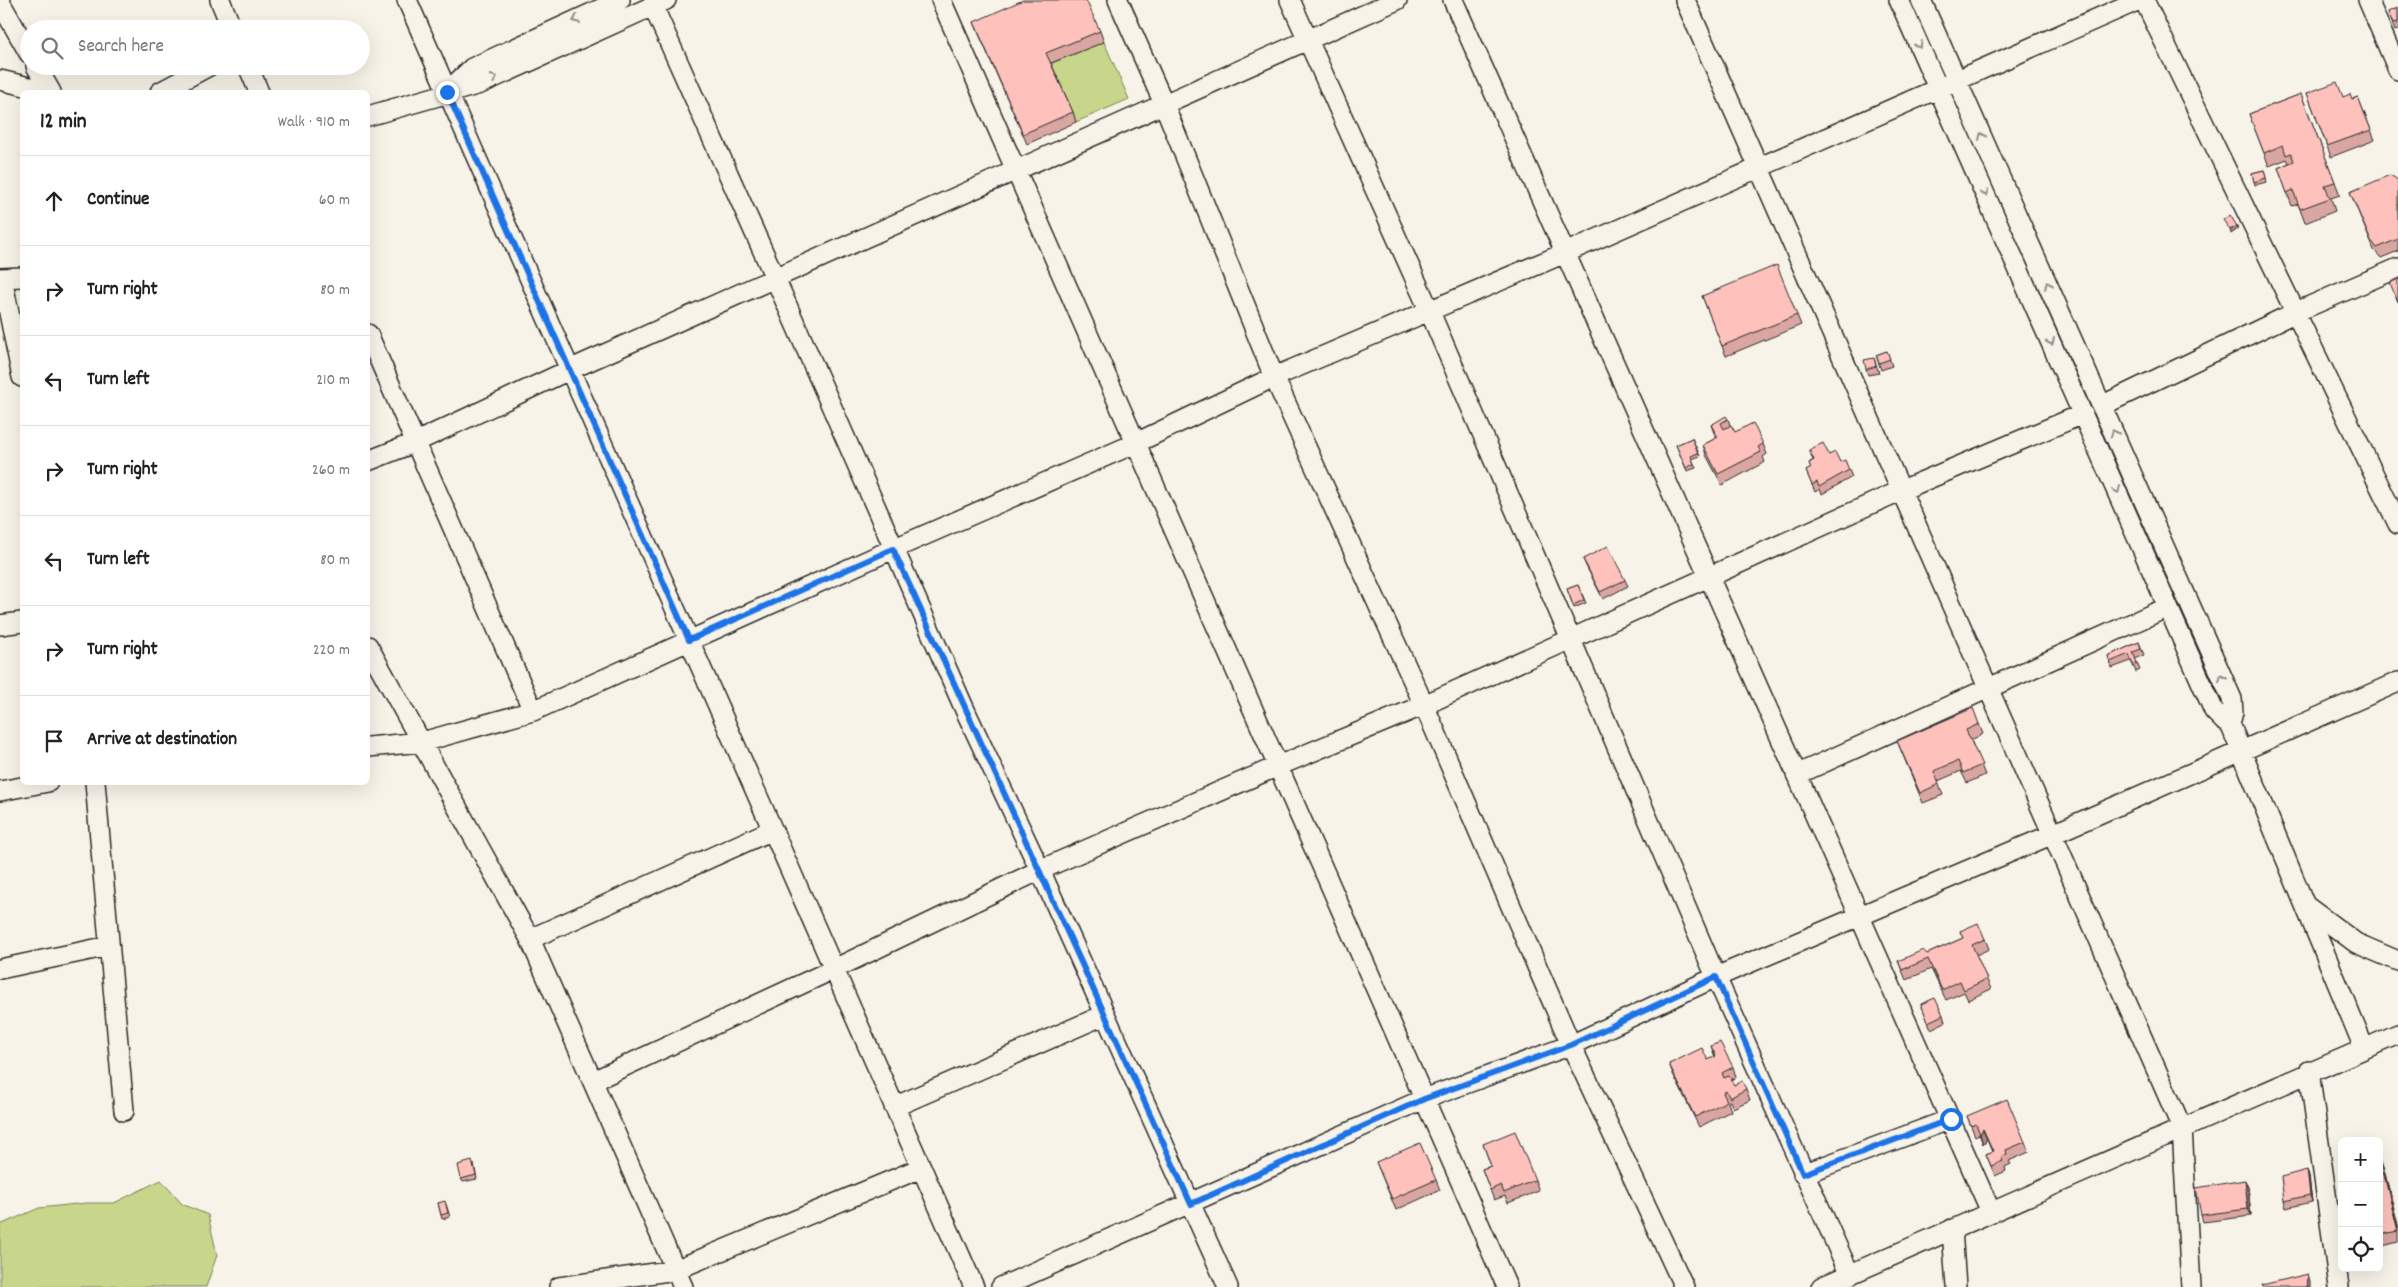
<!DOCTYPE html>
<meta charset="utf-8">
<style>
:root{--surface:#fff;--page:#f2f2f2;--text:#222;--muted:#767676;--line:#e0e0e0}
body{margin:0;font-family:Dekko,sans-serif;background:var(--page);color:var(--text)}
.controls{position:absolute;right:15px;bottom:15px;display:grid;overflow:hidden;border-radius:8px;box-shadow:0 5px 20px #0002}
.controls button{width:45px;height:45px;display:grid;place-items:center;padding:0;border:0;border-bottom:1px solid var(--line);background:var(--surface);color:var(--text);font:25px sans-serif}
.stop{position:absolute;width:15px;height:15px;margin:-11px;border:4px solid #1a73e8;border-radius:50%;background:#fff}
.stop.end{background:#1a73e8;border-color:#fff;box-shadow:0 1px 5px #0008}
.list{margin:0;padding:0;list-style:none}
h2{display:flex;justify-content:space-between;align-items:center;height:65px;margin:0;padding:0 20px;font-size:21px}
h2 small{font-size:16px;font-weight:400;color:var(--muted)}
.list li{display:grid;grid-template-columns:32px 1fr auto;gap:15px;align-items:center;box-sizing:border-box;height:90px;padding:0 20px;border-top:1px solid var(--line)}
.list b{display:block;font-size:19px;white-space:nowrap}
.list em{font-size:16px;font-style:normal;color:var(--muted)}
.icon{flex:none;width:28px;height:28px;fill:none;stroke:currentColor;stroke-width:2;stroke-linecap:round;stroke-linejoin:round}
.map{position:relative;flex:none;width:2398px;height:1287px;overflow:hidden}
.search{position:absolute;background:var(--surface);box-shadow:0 5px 20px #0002;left:20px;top:20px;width:350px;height:55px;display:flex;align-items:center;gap:12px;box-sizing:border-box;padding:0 18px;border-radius:28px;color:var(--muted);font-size:19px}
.panel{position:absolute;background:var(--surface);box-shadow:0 5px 20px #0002;left:20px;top:90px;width:350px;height:695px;border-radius:8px}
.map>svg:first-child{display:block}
.green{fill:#c7d68a;stroke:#79805a}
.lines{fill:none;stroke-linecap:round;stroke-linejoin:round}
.minor-casing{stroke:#2b2b2b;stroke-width:22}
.minor{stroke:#f7f3e8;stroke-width:19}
.wall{fill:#daa6a2;stroke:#2b2b2b}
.shaded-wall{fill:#b28784;stroke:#2b2b2b}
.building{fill:#fec1bc;stroke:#2b2b2b}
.oneway{stroke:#918f8a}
.route{stroke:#1a73e8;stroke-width:6}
</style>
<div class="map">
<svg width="2398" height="1287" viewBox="0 0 2398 1287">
<rect width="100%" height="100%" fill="#f7f3e8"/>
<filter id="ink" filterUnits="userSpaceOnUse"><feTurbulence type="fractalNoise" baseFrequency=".02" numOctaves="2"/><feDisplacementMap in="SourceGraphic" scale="10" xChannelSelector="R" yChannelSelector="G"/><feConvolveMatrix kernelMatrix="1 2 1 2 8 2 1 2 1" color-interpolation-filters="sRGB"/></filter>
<g filter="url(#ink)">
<!-- green -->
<path class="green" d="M1104 42 1129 99 1076 122 1050 64Z
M161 1180 182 1204 208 1215 217 1255 206 1287H120L113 1285 110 1287H0V1225L39 1208 86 1203H114Z"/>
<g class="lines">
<!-- minor casing -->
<g class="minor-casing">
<path id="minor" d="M220 0 232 29
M407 0 974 1287
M941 0 1507 1287
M1118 0 1164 104 1274 377 1424 705 1571 1045 1684 1287
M1290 0 1430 312 1716 977 1850 1275
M1453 0 1991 1212
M1685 0 2182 1128 2191 1287
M1899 0 2214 711 2224 721 2230 724
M1921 0 2232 699 2233 712 2230 724 2364 1048
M2144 0 2398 524
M2368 0 2398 70
M0 2 29 53
M653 6 775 278 965 710 1040 870 1228 1287
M36 66 51 92
M248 66 259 92
M0 80 50 92
M448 91 472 68 620 0
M160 92 209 66
M368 116 480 84 666 0
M0 278 22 277
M2 278 22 377
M368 334 533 711
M2101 406 2296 312 2398 268
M368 461 416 442 569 370 1397 0
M0 625 22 622
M368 646 530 939 683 1287
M368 747 422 742 533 711 893 549 1136 443 1274 377 1565 253 2139 0
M1796 775 2168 607
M95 782 124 1111
M0 791 48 782
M2305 905 2356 943 2398 961
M530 939 772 830
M0 969 109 946
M2309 1071 2339 1287
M593 1081 834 969 1040 870 1278 766 1424 705 1902 490 2083 414
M894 1107 1104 1015
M1803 1174 1951 1119
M1952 1229 1956 1287
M559 1287 675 1270 921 1168
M1001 1287 1424 1099 1571 1045 1716 977 2053 834 2398 682
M1821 1287 2398 1034"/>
</g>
<!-- minor -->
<use href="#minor" class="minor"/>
</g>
<!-- wall -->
<path class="wall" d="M2398 8V30L2395 31 2388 12Z
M974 22 1100 31 1104 42 1051 63 1073 112 1076 122 1027 144 978 32Z
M2307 93 2343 97 2352 99 2358 97 2375 140 2331 157Z
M2301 94 2340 195 2331 198 2335 211 2305 223 2298 204 2292 206 2278 168 2289 163 2287 159 2269 166 2249 114Z
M2264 170 2267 182 2255 185 2252 173Z
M2398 180V251L2381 258 2374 250 2350 192Z
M1702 296 1797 315 1801 325 1726 356Z
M1887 351 1892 366 1881 370 1876 355Z
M1874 358 1879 373 1868 375 1866 369Z
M1728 419 1730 425 1735 432 1763 444 1767 454 1763 457 1765 462 1722 485 1706 455 1703 445 1716 438 1711 425Z
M1692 438 1700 456 1692 459 1696 468 1687 471 1676 445Z
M1809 450 1829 455 1840 462 1849 470 1852 477 1822 494 1820 489 1815 492 1806 471 1811 468 1809 463 1813 460Z
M1583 559 1625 580 1628 586 1603 599 1586 566Z
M1578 585 1586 603 1574 608 1567 589Z
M2139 642 2144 655 2135 659 2140 670 2136 672 2131 661 2112 668 2108 656Z
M1979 724 1983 734 1971 740 1985 775 1967 783 1961 771 1938 781 1943 795 1923 803 1897 741Z
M1960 931 1985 939 1989 949 1976 955 1991 989 1968 1000 1964 992 1946 1000 1931 969 1906 980 1898 961 1927 954 1963 938Z
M1921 1004 1943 1015 1945 1022 1931 1029Z
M1711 1046 1733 1067 1736 1077 1731 1080 1734 1085 1746 1089 1750 1100 1733 1108 1730 1101 1728 1102 1731 1111 1699 1127 1673 1074 1669 1064 1708 1060 1715 1057Z
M1967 1116 2025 1142 2029 1152 2009 1161 2011 1164 2005 1167 2006 1171 1995 1176 1986 1154 1992 1151 1987 1139 1983 1144 1979 1134 1975 1136Z
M1483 1144 1535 1180 1539 1191 1508 1203 1505 1196 1494 1200 1482 1169 1491 1166Z
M1376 1162 1436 1180 1440 1190 1396 1210Z
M2381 1163 2385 1174 2398 1225V1242L2379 1247V1164Z
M474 1164 477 1179 463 1182 461 1179Z
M2307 1170 2309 1177 2312 1202 2286 1208 2284 1201Z
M2248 1187 2251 1216 2203 1222 2201 1215Z
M438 1203 446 1204 450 1217 442 1219Z"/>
<!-- shaded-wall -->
<path class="shaded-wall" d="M2237 226 2238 229 2231 234 2230 230Z
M1983 1129 1987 1139 1983 1144 1980 1134Z
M2381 1163 2385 1174 2398 1225V1229Z
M2307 1170 2309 1177 2312 1202 2310 1195Z
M2245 1180 2248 1187 2251 1216 2248 1209Z
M2308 1274 2310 1281V1287H2307Z"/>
<!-- building -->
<path class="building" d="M1023 0H1086L1100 31 1046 53 1073 112 1023 134 974 22Z
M2398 8V22L2393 24 2388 12Z
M2337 82 2343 97 2350 94 2352 99 2358 97 2371 130 2327 146 2307 93Z
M2301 94 2335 182 2325 185 2330 198 2300 209 2293 190 2287 193 2278 168 2294 161 2291 153 2286 155 2283 145 2264 153 2249 114Z
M2264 170 2266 178 2254 182 2252 173Z
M2390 175 2398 180V239L2377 248 2370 239 2350 192Z
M2230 215 2237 226 2230 230 2223 220Z
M1777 265 1797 315 1722 346 1702 296Z
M2398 279V302L2390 283Z
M1887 351 1890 359 1879 363 1876 355Z
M1874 358 1876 366 1866 369 1864 360Z
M1726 416 1728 419 1721 423 1724 429 1731 425 1735 432 1753 423 1763 444 1758 447 1761 452 1718 474 1703 445 1718 437 1711 425Z
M1692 438 1698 453 1691 456 1694 464 1686 468 1676 445Z
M1823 443 1829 455 1835 452 1840 462 1845 460 1849 470 1819 487 1817 482 1812 485 1806 471 1811 468 1809 463 1814 460 1809 450Z
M1608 546 1625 580 1600 592 1583 559Z
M1578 585 1584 600 1573 605 1567 589Z
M2139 642 2141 649 2133 652 2137 663 2133 665 2129 654 2110 662 2108 656Z
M1973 708 1979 724 1966 730 1982 765 1963 773 1958 761 1934 771 1939 784 1920 793 1897 741Z
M1978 923 1985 939 1972 945 1987 979 1964 990 1960 981 1942 990 1928 959 1902 970 1898 961 1923 950 1927 954 1963 938 1960 931Z
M1935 998 1943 1015 1928 1022 1921 1004Z
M1720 1042 1733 1067 1722 1073 1724 1078 1729 1076 1734 1085 1742 1081 1746 1089 1730 1098 1726 1091 1723 1093 1727 1101 1695 1117 1669 1064 1702 1048 1708 1060 1716 1056 1711 1046Z
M2007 1099 2025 1142 2006 1150 2007 1154 2001 1157 2003 1161 1991 1166 1986 1154 1993 1151 1983 1129 1980 1134 1976 1124 1971 1126 1967 1116Z
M1515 1131 1535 1180 1504 1193 1501 1185 1490 1190 1482 1169 1491 1166 1483 1144Z
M1420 1143 1436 1180 1392 1199 1376 1162Z
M472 1161 476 1175 461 1179 458 1165Z
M2381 1163 2398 1231 2379 1235V1164Z
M2307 1170 2310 1195 2284 1201 2281 1177Z
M2245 1180 2248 1209 2201 1215 2196 1188Z
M445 1201 448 1213 441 1215 438 1203Z
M2308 1274 2307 1287H2263L2262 1285Z"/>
<!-- one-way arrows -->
<defs><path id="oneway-chevron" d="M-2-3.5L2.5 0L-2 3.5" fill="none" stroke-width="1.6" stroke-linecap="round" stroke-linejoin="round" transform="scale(1.25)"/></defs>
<g class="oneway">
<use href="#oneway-chevron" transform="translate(576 20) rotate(155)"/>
<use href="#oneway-chevron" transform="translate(1919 45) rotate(66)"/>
<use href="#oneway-chevron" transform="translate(494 78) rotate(-24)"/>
<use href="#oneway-chevron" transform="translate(1982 136) rotate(-114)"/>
<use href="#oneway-chevron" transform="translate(1985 193) rotate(66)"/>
<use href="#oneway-chevron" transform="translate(2048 285) rotate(-114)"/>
<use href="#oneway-chevron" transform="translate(2051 342) rotate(66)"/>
<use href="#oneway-chevron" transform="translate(2114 433) rotate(-114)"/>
<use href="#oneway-chevron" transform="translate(2117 490) rotate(66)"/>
<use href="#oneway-chevron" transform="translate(2222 678) rotate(-114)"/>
</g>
</g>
<g class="lines" filter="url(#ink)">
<!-- route -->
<path class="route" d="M447 92 689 640 893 549 1191 1204 1424 1099 1571 1045 1716 977 1803 1174 1951 1119"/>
</g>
</svg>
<div class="controls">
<button>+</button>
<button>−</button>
<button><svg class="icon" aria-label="locate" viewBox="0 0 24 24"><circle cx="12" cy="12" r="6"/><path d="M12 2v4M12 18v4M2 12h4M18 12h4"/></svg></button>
</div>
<div class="stop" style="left:1951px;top:1119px"></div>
<div class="stop end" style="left:447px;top:92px"></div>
<div class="search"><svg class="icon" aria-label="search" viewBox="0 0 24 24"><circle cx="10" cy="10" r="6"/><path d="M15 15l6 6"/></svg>Search here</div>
<section class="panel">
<h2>12 min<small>Walk · 910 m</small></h2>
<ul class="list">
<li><svg class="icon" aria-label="ahead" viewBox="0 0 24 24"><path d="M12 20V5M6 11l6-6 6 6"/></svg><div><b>Continue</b></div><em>60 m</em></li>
<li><svg class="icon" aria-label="right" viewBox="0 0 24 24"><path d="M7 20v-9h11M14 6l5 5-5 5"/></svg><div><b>Turn right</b></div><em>80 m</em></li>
<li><svg class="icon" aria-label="left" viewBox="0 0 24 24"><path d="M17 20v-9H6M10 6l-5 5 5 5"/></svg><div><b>Turn left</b></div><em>210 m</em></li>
<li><svg class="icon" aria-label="right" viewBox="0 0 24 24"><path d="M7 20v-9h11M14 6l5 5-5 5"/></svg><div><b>Turn right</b></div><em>260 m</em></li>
<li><svg class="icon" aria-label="left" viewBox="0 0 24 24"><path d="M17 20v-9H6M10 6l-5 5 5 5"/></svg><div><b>Turn left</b></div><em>80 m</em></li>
<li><svg class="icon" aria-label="right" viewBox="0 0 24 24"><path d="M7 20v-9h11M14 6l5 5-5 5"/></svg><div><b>Turn right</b></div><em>220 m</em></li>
<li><svg class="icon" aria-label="arrive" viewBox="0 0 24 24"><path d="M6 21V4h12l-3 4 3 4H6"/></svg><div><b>Arrive at destination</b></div></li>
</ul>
</section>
</div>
